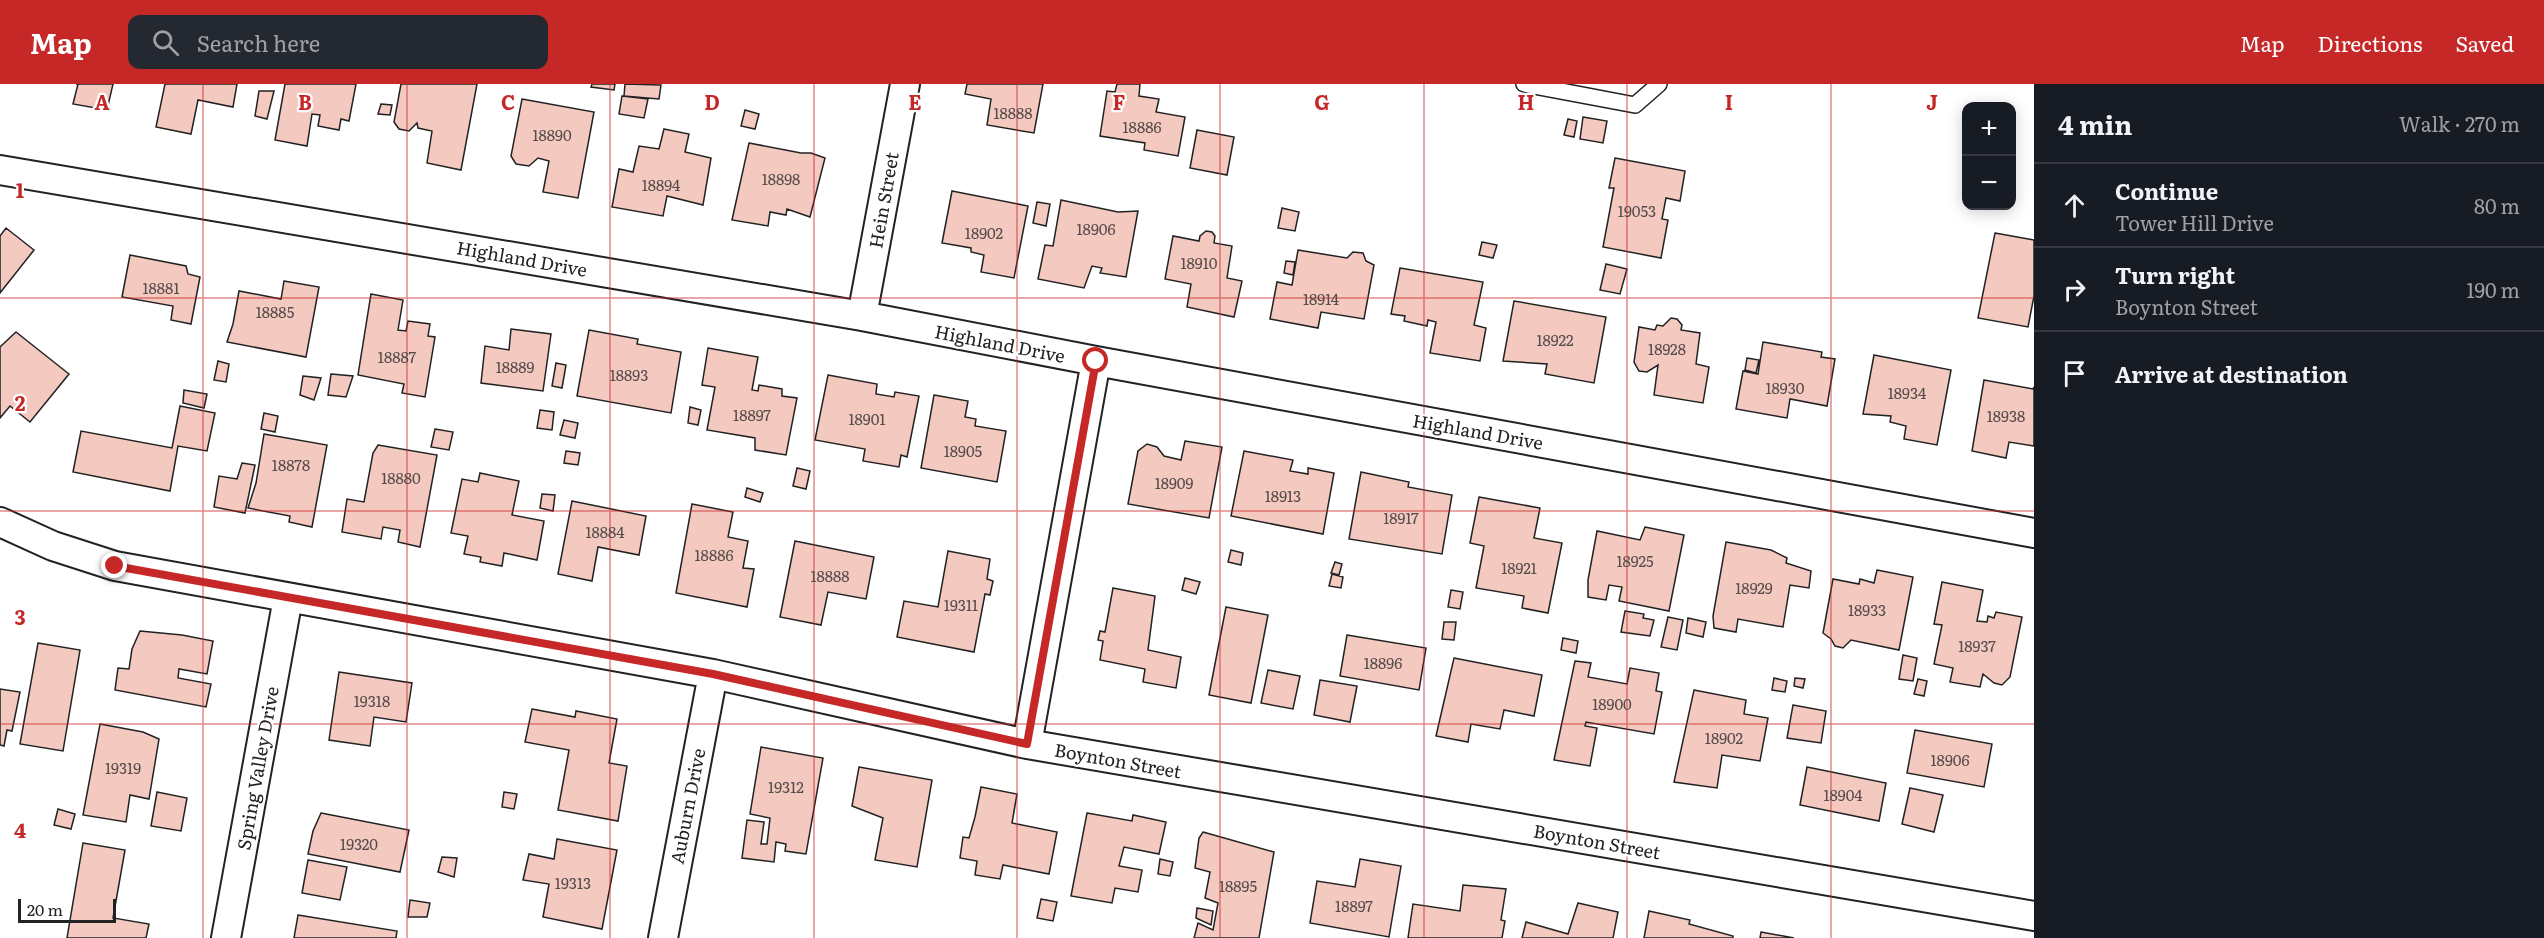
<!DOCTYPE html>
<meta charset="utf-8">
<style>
:root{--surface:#171b24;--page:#242831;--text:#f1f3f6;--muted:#9ea1a6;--line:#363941;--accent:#c62828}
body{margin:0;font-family:Literata,serif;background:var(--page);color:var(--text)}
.controls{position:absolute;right:18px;top:18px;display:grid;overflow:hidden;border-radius:12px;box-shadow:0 3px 15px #0003}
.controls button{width:54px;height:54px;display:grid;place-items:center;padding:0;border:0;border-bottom:2px solid var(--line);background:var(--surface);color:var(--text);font:30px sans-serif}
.scale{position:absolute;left:18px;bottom:15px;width:98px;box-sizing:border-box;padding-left:6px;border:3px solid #222;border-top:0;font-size:16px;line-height:21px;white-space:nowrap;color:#222;-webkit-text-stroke:4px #fff;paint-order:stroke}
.stop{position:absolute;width:18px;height:18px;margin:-14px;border:4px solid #c62828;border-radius:50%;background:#fff}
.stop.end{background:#c62828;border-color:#fff;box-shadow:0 2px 6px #0008}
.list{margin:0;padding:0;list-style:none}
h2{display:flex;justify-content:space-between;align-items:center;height:78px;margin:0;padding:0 24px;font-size:26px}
h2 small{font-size:20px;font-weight:400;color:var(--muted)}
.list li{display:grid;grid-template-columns:39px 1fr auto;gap:18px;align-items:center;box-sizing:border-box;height:84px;padding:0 24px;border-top:2px solid var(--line)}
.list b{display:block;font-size:22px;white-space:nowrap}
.list p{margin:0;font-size:20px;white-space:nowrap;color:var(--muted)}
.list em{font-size:20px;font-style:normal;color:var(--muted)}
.icon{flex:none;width:33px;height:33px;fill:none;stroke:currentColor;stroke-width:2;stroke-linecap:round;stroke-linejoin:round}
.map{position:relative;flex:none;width:2034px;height:854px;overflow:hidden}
header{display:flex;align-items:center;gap:36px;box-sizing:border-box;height:84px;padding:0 30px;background:var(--accent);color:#fff}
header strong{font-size:28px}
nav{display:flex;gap:33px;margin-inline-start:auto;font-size:21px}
.search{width:420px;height:54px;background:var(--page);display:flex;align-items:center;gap:15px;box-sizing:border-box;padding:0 21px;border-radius:12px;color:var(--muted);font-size:22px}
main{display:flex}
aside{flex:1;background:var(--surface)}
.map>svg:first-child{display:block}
.building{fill:#f3c9c0;stroke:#222;stroke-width:1.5}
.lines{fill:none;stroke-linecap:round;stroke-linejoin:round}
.lane-casing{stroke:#222;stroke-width:18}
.street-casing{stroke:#222;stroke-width:32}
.lane{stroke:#fff;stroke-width:15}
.street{stroke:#fff;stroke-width:28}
.route{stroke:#c62828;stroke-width:8}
.grid{fill:none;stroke:#c62828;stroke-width:1.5;stroke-opacity:0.55}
.labels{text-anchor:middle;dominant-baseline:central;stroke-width:4.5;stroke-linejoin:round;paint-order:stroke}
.number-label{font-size:15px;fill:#564c4a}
.street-label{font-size:18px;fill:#222;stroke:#fff}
.grid-label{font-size:20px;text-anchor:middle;font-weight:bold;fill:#c62828;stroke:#fff;stroke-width:4.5;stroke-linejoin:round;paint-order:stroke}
</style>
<header>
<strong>Map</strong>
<div class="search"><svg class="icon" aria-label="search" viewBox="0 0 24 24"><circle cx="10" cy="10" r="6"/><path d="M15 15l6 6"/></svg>Search here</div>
<nav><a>Map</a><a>Directions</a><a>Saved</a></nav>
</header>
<main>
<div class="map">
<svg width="2034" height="854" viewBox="0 0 2034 854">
<rect width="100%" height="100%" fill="#fff"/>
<!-- building -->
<path class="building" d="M76 0H113L107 26 73 20 78 0Z
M165 0H237L233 23 198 16 191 50 156 43Z
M285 0H356L349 37 341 35 339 46 318 42 320 31 312 30 307 62 275 56Z
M401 0H477L461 86 427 79 432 47 418 44 417 39 409 47 399 45 394 38Z
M592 0H615L614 6 591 3Z
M625 0 661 1 659 15 624 12Z
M967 0H1043L1034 49 987 41 991 15 965 10Z
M1117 0H1140L1139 12 1159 15 1156 28 1185 33 1178 72 1144 66 1145 59 1100 52 1107 7 1115 8Z
M259 7H274L267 35 255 32Z
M622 12 648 15 644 34 619 30Z
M522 15 594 28 578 114 543 108 549 77 538 74 529 82 516 80 511 72Z
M381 20 392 21 390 31 378 30Z
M745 26 759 30 755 45 741 42Z
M1583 33 1607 37 1603 59 1580 55Z
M1568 35 1577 37 1574 53 1564 51Z
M664 45 689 50 685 68 711 74 703 121 667 112 663 132 612 123 619 85 633 88 639 62 659 65Z
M1197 46 1234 53 1227 91 1190 84Z
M749 59 801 69H811L825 74 810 133 787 125 786 131 770 128 768 142 732 136Z
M1615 74 1685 87 1680 117 1666 114 1662 135 1668 136 1661 174 1603 163 1614 104H1609Z
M952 107 1028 122 1014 194 981 188 984 171 971 168V164L942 159Z
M1061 116 1118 128 1138 127 1126 193 1100 189 1102 184 1092 182 1084 204 1038 195 1045 161 1053 162Z
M1037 118 1050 120 1046 142 1033 139Z
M1282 124 1299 128 1295 147 1278 144Z
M6 144 34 166 0 209V152Z
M1206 147 1212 148 1215 152 1214 159 1232 162 1227 194 1242 197 1234 233 1187 223 1191 200 1165 195 1173 152 1199 157 1200 152Z
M1995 149 2034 156V212L2028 243 1978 234Z
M1482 158 1497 161 1493 174 1479 171Z
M1298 166 1347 174 1353 168 1363 169 1366 177 1374 181 1364 235 1321 228 1318 244 1270 235 1277 198 1292 201Z
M130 171 186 182 188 190 200 193 191 240 171 236 173 222 122 213Z
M1286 177 1295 178 1293 191 1284 189Z
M1606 180 1627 185 1620 210 1600 206Z
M1400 184 1483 198 1474 241 1486 244 1480 277 1430 269 1436 238 1428 236 1427 242 1404 237 1405 232 1391 230Z
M284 197 319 203 306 273 227 258 233 240 239 207 281 215Z
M371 210 403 216 398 246 406 247 408 237 430 240 428 252 435 253 425 313 402 309 404 300 358 291Z
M1514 217 1606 233 1594 299 1545 290 1547 280 1503 277Z
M1671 234 1677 235 1682 241 1681 246 1700 249 1696 280 1709 283 1703 319 1654 311 1658 281 1647 288 1639 287 1634 278 1639 243 1655 246 1657 241 1663 242Z
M511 245 551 250 543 307 481 299 485 262 509 266Z
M589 246 638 255 637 260 681 268 671 329 577 312Z
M16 248 69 290 30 338 10 322 0 334V263Z
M1763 258 1822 268 1821 273 1835 275 1827 322 1790 315 1787 334 1736 325 1743 287 1758 290Z
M708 264 758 273 752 306 758 307 759 301 782 305V312L797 314 786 371 755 366V354L707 346 715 303 702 301Z
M1874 271 1951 286 1937 361 1904 355 1906 342 1890 338 1891 332 1863 330Z
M1747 274 1759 276 1756 289 1745 286Z
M218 277 229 280 226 298 214 296Z
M556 279 566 281 562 304 552 302Z
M331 290 353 292 346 313 328 311Z
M828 291 877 300 876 310 894 313 895 308 919 312 907 373 901 371 899 383 863 377 865 365 815 356Z
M303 292 321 294 314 316 300 311Z
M1984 296 2033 305 2034 303V362L2009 358 2006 374 1972 367Z
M184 306 207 310 204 324 183 319Z
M934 311 968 317 965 333 976 335 975 342 1006 347 997 398 921 384Z
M180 322 215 329 207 367 178 362 170 407 73 388 81 347 172 364Z
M690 323 701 326 698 341 688 339Z
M540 326 554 328 552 346 537 344Z
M264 329 278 332 275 348 261 345Z
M564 336 578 339 575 354 560 351Z
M435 345 453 348 449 366 431 363Z
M264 350 327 361 312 443 289 438 290 432 248 424 256 399Z
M1185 357 1222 363 1209 434 1128 420 1138 367 1147 360 1157 363 1164 372 1181 376Z
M378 361 437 371 420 463 398 458 400 446 383 443 381 455 342 448 347 415 364 418 373 369Z
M566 367 580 369 578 381 564 379Z
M1244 367 1293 376 1290 387 1308 390V384L1334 389 1323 450 1231 432Z
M242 379 255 381 245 429 214 423 219 392 237 395Z
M797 384 810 387 806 405 793 402Z
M1361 388 1409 398 1408 403 1452 411 1442 470 1349 455Z
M480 389 519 397 512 431 544 437 537 476 504 469 502 482 480 478 481 473 464 470 468 452 451 449 462 395 478 398Z
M747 404 763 409 760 418 745 413Z
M542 410 555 411 553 427 540 424Z
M1479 413 1540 424 1534 454 1562 459 1548 529 1522 524 1524 512 1476 504 1484 462 1470 459Z
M572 417 646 432 639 471 598 463 592 497 558 490Z
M692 420 733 428 728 453 748 457 743 484 754 485 747 523 676 509Z
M1645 443 1684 451 1669 527 1619 517 1622 503 1609 501 1606 516 1588 513V496L1597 447 1640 456Z
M795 457 874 473 866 515 828 508 821 541 780 533Z
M1726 458 1771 466 1787 474 1786 479 1811 487 1809 504 1790 501 1783 543 1738 535 1736 548 1714 544 1713 532Z
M1231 466 1243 469 1241 481 1228 478Z
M948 467 990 475 987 495 993 497 990 511 985 510 974 568 897 553 904 517 938 523Z
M1335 478 1342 480 1339 491 1331 489Z
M1877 486 1913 493 1899 566 1851 556 1843 564 1835 562 1831 555 1823 549 1833 495 1859 500 1860 495 1874 499Z
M1332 490 1343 493 1341 504 1329 502Z
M1185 494 1200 498 1196 510 1182 506Z
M1942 498 1983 506 1977 537 1987 538 1988 532 1994 534 1996 528 2022 533 2010 593 2002 601 1994 599 1983 590 1980 603 1950 598 1953 584 1934 580 1942 541 1934 540Z
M1113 504 1155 512 1148 566 1181 573 1176 604 1143 598 1145 585 1100 576 1103 557 1098 556 1100 547 1105 548Z
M1451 506 1463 508 1460 525 1448 523Z
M1226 523 1268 531 1251 619 1209 611Z
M1625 527 1644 530 1643 534 1654 536 1650 552 1621 548Z
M1668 533 1683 536 1677 566 1661 563Z
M1688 534 1706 538 1703 553 1686 549Z
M1444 538H1456L1454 556 1442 555Z
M140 547 182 551 213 557 207 590 179 585 178 594 211 600 206 623 115 606 118 584 129 585 132 565Z
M1347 551 1426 564 1419 606 1340 592Z
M1563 554 1578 557 1576 569 1561 566Z
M38 559 80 566 63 667 20 660Z
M1903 571 1917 574 1913 597 1899 595Z
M1454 574 1542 591 1534 632 1504 626 1500 645 1471 640 1468 658 1436 652Z
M1575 577 1591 579 1588 593 1627 600 1630 584 1659 589 1656 607 1662 608 1654 650 1586 638 1585 642 1597 644 1590 682 1554 676Z
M1268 586 1300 592 1293 625 1261 619Z
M339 588 412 599 406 638 374 633 370 662 329 656Z
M1774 594 1787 597 1785 608 1772 606Z
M1795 594 1805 595 1803 604 1794 602Z
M1918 595 1927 597 1924 612 1914 610Z
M1320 596 1357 602 1350 638 1314 631Z
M0 605 20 608 12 647 7 646 4 662 0 661Z
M1694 606 1746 616 1744 630 1768 634 1760 677 1722 671 1717 704 1674 698Z
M1793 621 1826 627 1821 659 1787 654Z
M532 625 575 633 576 627 617 635 609 679 627 682 618 737 558 726 569 666 525 658Z
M100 640 143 648 159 655 149 715 130 711 126 738 83 731Z
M1915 646 1992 660 1984 703 1907 689Z
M761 663 823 674 806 770 785 767 786 760 776 758 774 778 742 774 747 736 764 738 761 760H767L770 734 750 730Z
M859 683 932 696 917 783 875 776 883 734 852 722Z
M1807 683 1886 699 1879 737 1800 721Z
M981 703 1017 710 1012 739 1057 748 1049 790 1003 781 1000 795 975 791 977 777 960 774 963 753 969 754 975 733Z
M1910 704 1943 711 1934 748 1902 740Z
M157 708 187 714 181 747 151 742Z
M504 708 517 710 514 725 502 723Z
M58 725 75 730 71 745 54 741Z
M321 729 409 746 400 788 308 770 313 747Z
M1087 729 1132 737 1133 731 1166 738 1159 770 1124 763 1119 782 1142 786 1138 808 1115 804 1112 819 1071 812Z
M1203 748 1274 768 1259 854H1194L1198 839 1213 846 1218 819 1205 814 1210 788 1195 784 1199 754Z
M557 755 617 766 602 845 543 833 549 800 523 796 529 770 554 775Z
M83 759 125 766 113 834 149 840 146 854H67Z
M442 773 457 774 454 793 438 788Z
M1160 775 1173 778 1170 792 1158 790Z
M1360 775 1401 782 1389 853 1310 839 1317 797 1355 803Z
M308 776 347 783 340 816 302 809Z
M1463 801 1506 805 1501 836 1505 837 1502 854H1408L1413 820 1460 827Z
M1041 815 1057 818 1053 837 1037 834Z
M410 816 430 819 427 833H408Z
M1578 819 1618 828 1613 854H1522L1526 838 1568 850Z
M1197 824 1213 827 1211 841 1196 834Z
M1649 827 1690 836 1689 840 1733 852V854H1644Z
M298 831 397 847 396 854H294Z
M1761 848 1794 854H1760Z"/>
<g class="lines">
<!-- lane casing -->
<g class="lane-casing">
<path id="lane" d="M1524 0 1635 21 1659 0"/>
</g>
<!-- street casing -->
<g class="street-casing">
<path id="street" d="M0 86 862 232 1096 277 2034 449
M862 232 905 0
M0 438 53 462 115 482 713 590 1027 660 2034 832
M1027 660 1096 277
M226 854 288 514
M663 854 713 590"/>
</g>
<!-- lane -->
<use href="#lane" class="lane"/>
<!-- street -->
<use href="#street" class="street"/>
</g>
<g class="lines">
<!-- route -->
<path class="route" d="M115 482 713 590 1027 660 1096 277"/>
</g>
<!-- grid -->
<path class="grid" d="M203 0V854M407 0V854M610 0V854M814 0V854M1017 0V854M1220 0V854M1424 0V854M1627 0V854M1831 0V854M0 214H2034M0 427H2034M0 640H2034"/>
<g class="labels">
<!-- number labels -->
<g class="number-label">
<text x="1013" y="28">18888</text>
<text x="1142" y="42">18886</text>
<text x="552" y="50">18890</text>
<text x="781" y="94">18898</text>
<text x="661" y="100">18894</text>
<text x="1637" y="126">19053</text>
<text x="1096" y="144">18906</text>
<text x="984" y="148">18902</text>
<text x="1199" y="178">18910</text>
<text x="161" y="203">18881</text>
<text x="1321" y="214">18914</text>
<text x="275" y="227">18885</text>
<text x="1555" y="255">18922</text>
<text x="1667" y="264">18928</text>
<text x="397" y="272">18887</text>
<text x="515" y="282">18889</text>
<text x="629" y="290">18893</text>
<text x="1785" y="303">18930</text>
<text x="1907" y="308">18934</text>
<text x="752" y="330">18897</text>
<text x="2006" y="331">18938</text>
<text x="867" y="334">18901</text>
<text x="963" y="366">18905</text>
<text x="291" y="380">18878</text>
<text x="401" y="393">18880</text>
<text x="1174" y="398">18909</text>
<text x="1283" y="411">18913</text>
<text x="1401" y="433">18917</text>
<text x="605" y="447">18884</text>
<text x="714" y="470">18886</text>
<text x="1635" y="476">18925</text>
<text x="1519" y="483">18921</text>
<text x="830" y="491">18888</text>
<text x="1754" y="503">18929</text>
<text x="961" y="520">19311</text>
<text x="1867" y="525">18933</text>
<text x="1977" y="561">18937</text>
<text x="1383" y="578">18896</text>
<text x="372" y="616">19318</text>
<text x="1612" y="619">18900</text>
<text x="1724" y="653">18902</text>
<text x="1950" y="675">18906</text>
<text x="123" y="683">19319</text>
<text x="786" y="702">19312</text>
<text x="1843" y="710">18904</text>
<text x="359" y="759">19320</text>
<text x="573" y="798">19313</text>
<text x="1238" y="801">18895</text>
<text x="1354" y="821">18897</text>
</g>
<!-- street labels -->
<g class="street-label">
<text transform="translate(883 116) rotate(-80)">Hein Street</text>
<text transform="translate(522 174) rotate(10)">Highland Drive</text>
<text transform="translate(1000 259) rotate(11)">Highland Drive</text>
<text transform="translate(1478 347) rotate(10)">Highland Drive</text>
<text transform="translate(1118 676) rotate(10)">Boynton Street</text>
<text transform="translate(257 684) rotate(-80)">Spring Valley Drive</text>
<text transform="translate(687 722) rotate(-79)">Auburn Drive</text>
<text transform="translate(1597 757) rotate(10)">Boynton Street</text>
</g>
</g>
<g class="grid-label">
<text x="102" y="26">A</text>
<text x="305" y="26">B</text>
<text x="508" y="26">C</text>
<text x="712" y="26">D</text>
<text x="915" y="26">E</text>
<text x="1119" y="26">F</text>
<text x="1322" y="26">G</text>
<text x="1526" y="26">H</text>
<text x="1729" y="26">I</text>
<text x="1932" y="26">J</text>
<text x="20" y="114">1</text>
<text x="20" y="327">2</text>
<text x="20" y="541">3</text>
<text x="20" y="754">4</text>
</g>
</svg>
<div class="controls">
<button>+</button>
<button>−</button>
</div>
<div class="scale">20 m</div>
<div class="stop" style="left:1096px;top:277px"></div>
<div class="stop end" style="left:115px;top:482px"></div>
</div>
<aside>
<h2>4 min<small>Walk · 270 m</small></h2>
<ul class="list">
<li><svg class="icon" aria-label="ahead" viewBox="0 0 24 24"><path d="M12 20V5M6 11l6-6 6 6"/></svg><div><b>Continue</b><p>Tower Hill Drive</p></div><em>80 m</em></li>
<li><svg class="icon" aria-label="right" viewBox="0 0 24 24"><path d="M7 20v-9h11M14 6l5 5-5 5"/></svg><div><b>Turn right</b><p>Boynton Street</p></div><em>190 m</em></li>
<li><svg class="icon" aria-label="arrive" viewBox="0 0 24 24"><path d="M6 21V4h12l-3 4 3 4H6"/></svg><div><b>Arrive at destination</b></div></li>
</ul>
</aside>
</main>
